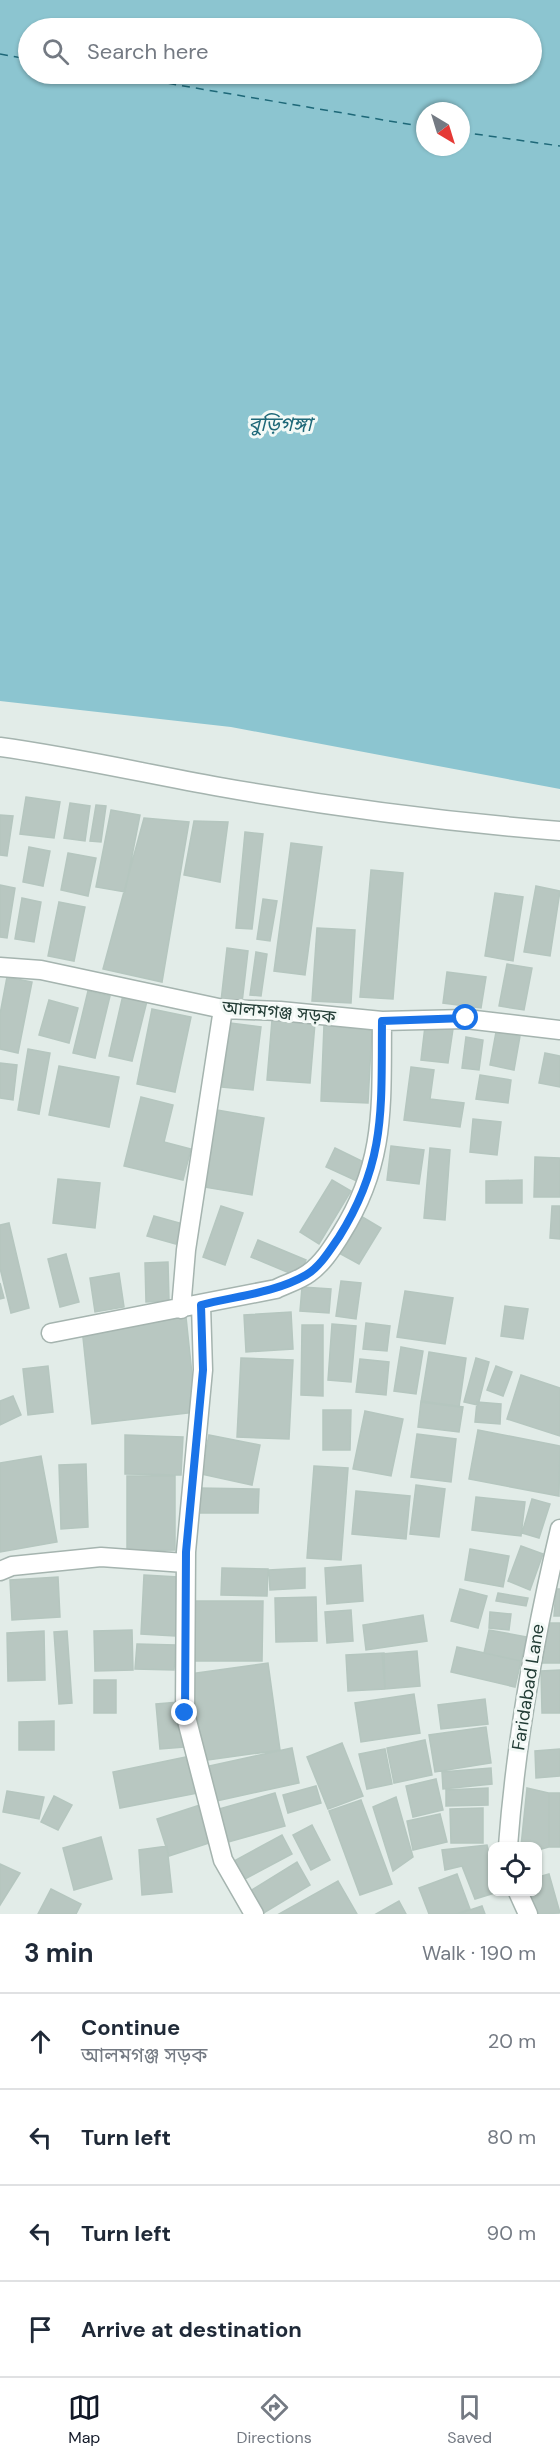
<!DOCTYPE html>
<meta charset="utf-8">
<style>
:root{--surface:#fff;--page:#f6f6f7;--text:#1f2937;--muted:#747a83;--line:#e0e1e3;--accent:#111827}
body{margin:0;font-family:"DM Sans","Noto Sans Bengali",sans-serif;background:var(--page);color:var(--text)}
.controls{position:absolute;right:18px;bottom:18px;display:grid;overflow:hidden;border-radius:12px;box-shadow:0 2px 4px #0004}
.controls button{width:54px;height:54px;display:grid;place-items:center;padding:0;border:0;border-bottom:2px solid var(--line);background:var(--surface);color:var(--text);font:30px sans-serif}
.compass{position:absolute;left:416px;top:102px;width:54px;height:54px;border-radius:50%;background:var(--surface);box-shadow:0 2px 4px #0004;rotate:142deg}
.stop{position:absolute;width:18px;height:18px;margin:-14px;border:4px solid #1a73e8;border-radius:50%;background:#fff}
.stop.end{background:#1a73e8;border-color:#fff;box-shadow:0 2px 6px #0008}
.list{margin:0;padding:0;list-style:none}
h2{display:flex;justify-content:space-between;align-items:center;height:78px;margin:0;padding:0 24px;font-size:26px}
h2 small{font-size:20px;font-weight:400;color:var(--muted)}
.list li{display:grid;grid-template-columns:39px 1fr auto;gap:18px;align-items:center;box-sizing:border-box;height:96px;padding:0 24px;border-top:2px solid var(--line)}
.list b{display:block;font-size:22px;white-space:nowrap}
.list p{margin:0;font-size:20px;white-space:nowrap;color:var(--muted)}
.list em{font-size:20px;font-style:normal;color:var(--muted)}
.icon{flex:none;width:33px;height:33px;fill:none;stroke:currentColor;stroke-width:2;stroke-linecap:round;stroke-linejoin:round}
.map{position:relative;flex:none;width:560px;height:1914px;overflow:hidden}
.search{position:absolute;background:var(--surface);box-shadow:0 2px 4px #0004;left:18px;right:18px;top:18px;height:66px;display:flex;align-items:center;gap:15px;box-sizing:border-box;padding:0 21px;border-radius:33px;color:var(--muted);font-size:22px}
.sheet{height:462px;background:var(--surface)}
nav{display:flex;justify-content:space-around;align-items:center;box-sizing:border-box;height:84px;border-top:2px solid var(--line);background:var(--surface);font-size:16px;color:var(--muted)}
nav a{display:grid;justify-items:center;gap:3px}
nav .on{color:var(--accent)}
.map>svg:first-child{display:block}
.water{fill:#8cc5d0;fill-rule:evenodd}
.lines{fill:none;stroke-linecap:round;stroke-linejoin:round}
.ferry{stroke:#1e6878;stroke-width:1.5;stroke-dasharray:8 6;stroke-linecap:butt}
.building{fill:#b8c7c1;stroke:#b5c6bf;stroke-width:1.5}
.street-casing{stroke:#a5b4af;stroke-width:21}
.street{stroke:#fff;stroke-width:18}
.route{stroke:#1a73e8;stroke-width:8}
.labels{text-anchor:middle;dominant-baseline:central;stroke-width:6;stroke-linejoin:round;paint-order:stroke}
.street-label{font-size:18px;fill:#233d36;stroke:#f3f9f6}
.water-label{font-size:20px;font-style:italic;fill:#1e6878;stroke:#f3f9f6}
</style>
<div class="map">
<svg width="560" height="1914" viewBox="0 0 560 1914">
<rect width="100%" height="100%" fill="#e2ece8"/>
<!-- water -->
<path class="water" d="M0 0H560V789L231 727 0 701ZM28 28H532V74H28ZM425 111H461V147H425Z"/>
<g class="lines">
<!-- ferry -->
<path class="ferry" d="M0 54 28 59
M113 74 425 127
M461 132 560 146"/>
</g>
<!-- building -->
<path class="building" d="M26 797 60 802 54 838 20 834Z
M70 803 90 806 85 841 64 838Z
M96 805 106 806 101 842 90 841Z
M111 810 140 815 125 892 96 887Z
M0 815 13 816 7 856 0 855Z
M144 818 189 822 162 982 103 969Z
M194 821 228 822 220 882 184 875Z
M245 832 263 834 252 929 236 928Z
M291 843 322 847 305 975 274 971Z
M29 847 50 851 43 886 23 882Z
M68 853 96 858 88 896 61 890Z
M371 870 403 873 393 999 360 997Z
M0 885 15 888 7 938 0 937Z
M536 886 560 891 550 956 524 952Z
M495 893 523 897 513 961 485 956Z
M22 898 41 902 34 942 15 939Z
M263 899 277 901 270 941 257 939Z
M59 902 85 907 74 961 48 956Z
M317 928 355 930 351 1003 312 1001Z
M227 948 248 951 242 1003 221 1001Z
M256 952 267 954 261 996 250 995Z
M507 964 532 968 524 1010 499 1006Z
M447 972 486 977 481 1008 443 1003Z
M7 977 32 982 18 1053 0 1049V1014Z
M88 991 110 996 95 1058 73 1053Z
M123 995 147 1001 132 1061 109 1056Z
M49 1000 78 1008 69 1043 39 1035Z
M152 1009 191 1017 175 1092 137 1084Z
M272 1020 315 1023 310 1083 267 1080Z
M230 1023 261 1027 253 1090 222 1087Z
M324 1025 372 1027 368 1103 321 1101Z
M425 1026 453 1029 448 1063 421 1060Z
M496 1032 520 1036 514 1070 490 1065Z
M466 1037 483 1040 479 1070 462 1068Z
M28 1049 50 1053 39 1114 18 1110Z
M545 1053 560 1056V1087L539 1083Z
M0 1063 17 1065 13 1100 0 1098Z
M59 1066 119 1077 109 1127 49 1115Z
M411 1067 434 1070 430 1099 464 1103 460 1127 404 1120Z
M480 1075 511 1080 508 1103 476 1099Z
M141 1097 173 1105 164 1142 191 1149 183 1180 124 1166Z
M217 1110 264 1118 252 1195 204 1187Z
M473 1119 501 1122 497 1155 470 1152Z
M391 1146 424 1150 419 1184 387 1180Z
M335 1148 368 1164 359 1182 326 1167Z
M430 1148 450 1150 445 1220 424 1218Z
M535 1157 560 1158V1197H534Z
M58 1179 100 1183 95 1228 53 1223Z
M332 1180 351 1191 319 1244 300 1232Z
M522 1180V1203H486V1181Z
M221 1206 243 1213 225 1265 203 1257Z
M552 1206H560V1239L550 1238Z
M359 1215 381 1228 359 1264 337 1252Z
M154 1216 183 1224 176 1244 147 1236Z
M9 1223 29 1308 11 1313 0 1268V1225Z
M258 1240 306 1260 299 1277 251 1257Z
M66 1254 79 1302 60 1307 48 1259Z
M168 1262 169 1301 146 1302 145 1263Z
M119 1273 124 1307 95 1312 90 1278Z
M341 1281 361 1283 356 1319 336 1316Z
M0 1283 4 1298 0 1299Z
M302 1287 331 1289 329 1313 300 1311Z
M405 1291 453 1298 445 1344 397 1337Z
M505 1306 528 1309 523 1339 501 1336Z
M291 1312 293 1349 246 1352 244 1315Z
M186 1317 196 1412 92 1424 82 1328Z
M366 1323 390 1326 387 1351 363 1349Z
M332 1324 356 1326 351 1382 328 1380Z
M302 1325H323V1396L301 1395Z
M401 1347 423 1351 416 1394 394 1391Z
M429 1352 466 1358 459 1407 421 1402Z
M241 1358 293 1360 289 1439 237 1437Z
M476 1358 489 1362 478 1405 464 1402Z
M360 1359 389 1362 386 1395 356 1392Z
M48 1366 53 1412 28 1415 23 1369Z
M496 1366 512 1372 503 1396 487 1390Z
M521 1375 560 1388V1436L507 1419Z
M13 1396 21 1415 0 1425V1401Z
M421 1401 463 1407 459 1432 418 1427Z
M477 1402 501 1404 500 1424 475 1422Z
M323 1410H351L350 1450H323Z
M365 1411 403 1419 391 1476 353 1469Z
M478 1430 560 1446 559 1496 469 1479Z
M417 1434 456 1439 451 1482 411 1477Z
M125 1435 183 1437 181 1475 125 1474Z
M209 1435 260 1445 252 1485 201 1474Z
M41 1456 57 1542 0 1552V1463Z
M86 1464 88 1527 61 1529 59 1465Z
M314 1466 348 1468 341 1560 307 1558Z
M127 1476H175V1550L127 1551Z
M416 1485 445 1489 439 1537 410 1534Z
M198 1488 259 1489 258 1513H197Z
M356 1491 410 1496 406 1539 352 1534Z
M476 1497 525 1502 521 1536 472 1530Z
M532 1499 550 1504 539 1538 522 1533Z
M521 1546 543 1554 530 1590 508 1581Z
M470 1549 509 1556 503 1587 465 1580Z
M361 1565 363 1601 327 1604 325 1568Z
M222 1568 268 1569 267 1596 221 1595Z
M305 1568V1588L270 1590 269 1570Z
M144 1575 178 1577 175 1636 141 1634Z
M58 1577 60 1617 12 1620 10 1580Z
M460 1589 487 1596 478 1628 451 1621Z
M556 1589H560V1616H554Z
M498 1593 528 1598 526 1606 496 1601Z
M316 1597 317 1641 276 1642 275 1598Z
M195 1601H263L262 1661H194Z
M351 1610 353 1641 327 1643 325 1612Z
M490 1612 511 1614 509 1630 489 1628Z
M423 1615 427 1641 366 1650 363 1625Z
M548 1623H560V1663H539Z
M132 1630 133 1670 95 1671 94 1631Z
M489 1630 527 1637 521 1661 484 1653Z
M44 1631 45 1680 8 1681 7 1633Z
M67 1631 72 1703 59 1704 54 1632Z
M137 1644 176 1645 174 1670 135 1669Z
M457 1647 521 1661 515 1687 451 1672Z
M417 1651 420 1686 385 1689 382 1654Z
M384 1653 385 1689 348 1691 346 1655Z
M268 1663 280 1750 201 1761 190 1674Z
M560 1670V1713H542L541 1671Z
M94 1680H116V1713H94Z
M414 1694 420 1733 361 1742 355 1703Z
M485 1699 488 1724 441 1729 438 1705Z
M179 1702 184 1747 160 1749 156 1704Z
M54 1721V1750H19V1722Z
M486 1727 491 1763 435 1772 429 1735Z
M425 1740 432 1775 394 1783 387 1748Z
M342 1743 363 1796 328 1809 307 1757Z
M292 1748 299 1783 216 1801 209 1766Z
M385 1749 392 1784 367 1789 359 1754Z
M560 1749V1776L536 1778 535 1751Z
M191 1756 198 1793 120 1808 113 1772Z
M491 1768 492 1784 443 1789 442 1772Z
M436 1779 443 1810 413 1817 406 1786Z
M316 1786 321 1803 288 1813 283 1795Z
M488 1788V1805L446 1806V1790Z
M527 1788 549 1793V1847L538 1850V1846H521Z
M7 1791 44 1797 39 1819 3 1812Z
M275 1793 285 1826 228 1842 219 1809Z
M549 1793H560V1847H549Z
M54 1796 72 1805 58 1830 41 1822Z
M396 1797 413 1857 393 1871 373 1807Z
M361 1800 392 1884 360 1895 329 1811Z
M200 1805 212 1842 169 1856 157 1819Z
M483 1808V1843H451L450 1809Z
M440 1814 447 1842 413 1850 407 1821Z
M312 1825 330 1860 311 1870 293 1835Z
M282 1835 292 1854 243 1880 234 1861Z
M101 1837 112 1879 74 1890 63 1848Z
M487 1845 492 1868V1892H498L475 1899 462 1866 445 1870 442 1850Z
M167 1846 172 1892 142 1895 139 1850Z
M297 1862 310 1885 262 1914 247 1893Z
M0 1864 20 1873 0 1905Z
M457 1874 470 1909 457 1914H429L419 1888Z
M549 1874 560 1913 533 1914 527 1892H538V1877Z
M338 1881 357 1914H279Z
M51 1889 81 1904 76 1914H38Z
M399 1901 406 1914H376Z
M482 1906 485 1914H458Z"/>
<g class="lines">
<!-- street casing -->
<g class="street-casing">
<path id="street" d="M0 747C74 757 147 774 220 787 333 807 446 822 560 831
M0 967 41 970 223 1009 280 1011 382 1021 466 1019 560 1030
M201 1305 203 1370 186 1552 185 1713 223 1860 254 1914
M181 1309 186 1250 223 1009
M51 1333 276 1289C286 1284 300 1280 309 1273 323 1263 332 1248 341 1234 387 1161 381 1103 382 1021
M0 1571 12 1566 101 1557 185 1563
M508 1846C516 1739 535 1634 560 1529
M518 1892 528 1914"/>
</g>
<!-- street -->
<use href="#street" class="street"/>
</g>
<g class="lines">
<!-- route -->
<path class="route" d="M185 1713 186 1552 203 1370 201 1305C236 1296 275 1293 306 1275 320 1267 330 1250 339 1237 387 1161 381 1106 382 1021L466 1018"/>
</g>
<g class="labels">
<!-- street labels -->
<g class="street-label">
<text transform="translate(279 1012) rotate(5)">আলমগঞ্জ সড়ক</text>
<text transform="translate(528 1687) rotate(-81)">Faridabad Lane</text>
</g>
<!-- water labels -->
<g class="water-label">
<text x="280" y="424">বুড়িগঙ্গা</text>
</g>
</g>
</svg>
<div class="controls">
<button><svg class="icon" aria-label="locate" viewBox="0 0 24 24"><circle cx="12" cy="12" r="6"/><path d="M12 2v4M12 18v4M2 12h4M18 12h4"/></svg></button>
</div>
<svg class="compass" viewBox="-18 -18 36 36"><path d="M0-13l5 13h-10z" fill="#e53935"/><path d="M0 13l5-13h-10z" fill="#747a83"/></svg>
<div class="stop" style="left:466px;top:1018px"></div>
<div class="stop end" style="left:185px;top:1713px"></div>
<div class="search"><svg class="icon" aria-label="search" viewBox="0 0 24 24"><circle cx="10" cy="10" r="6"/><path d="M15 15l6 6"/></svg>Search here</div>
</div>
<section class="sheet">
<h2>3 min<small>Walk · 190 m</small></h2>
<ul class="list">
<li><svg class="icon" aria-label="ahead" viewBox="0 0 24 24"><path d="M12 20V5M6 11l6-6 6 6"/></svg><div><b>Continue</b><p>আলমগঞ্জ সড়ক</p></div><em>20 m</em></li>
<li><svg class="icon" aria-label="left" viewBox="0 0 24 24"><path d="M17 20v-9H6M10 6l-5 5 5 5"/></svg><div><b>Turn left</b></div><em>80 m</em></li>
<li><svg class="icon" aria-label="left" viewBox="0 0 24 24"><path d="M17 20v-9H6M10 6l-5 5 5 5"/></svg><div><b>Turn left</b></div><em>90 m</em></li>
<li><svg class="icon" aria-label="arrive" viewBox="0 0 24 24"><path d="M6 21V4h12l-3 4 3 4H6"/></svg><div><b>Arrive at destination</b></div></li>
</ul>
</section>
<nav>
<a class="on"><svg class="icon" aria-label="map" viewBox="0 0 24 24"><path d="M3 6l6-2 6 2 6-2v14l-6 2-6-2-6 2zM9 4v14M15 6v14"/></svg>Map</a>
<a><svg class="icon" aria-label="directions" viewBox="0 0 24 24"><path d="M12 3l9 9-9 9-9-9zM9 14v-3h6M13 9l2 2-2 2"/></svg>Directions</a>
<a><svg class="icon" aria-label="saved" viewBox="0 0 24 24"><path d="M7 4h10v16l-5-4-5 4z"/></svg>Saved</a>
</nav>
